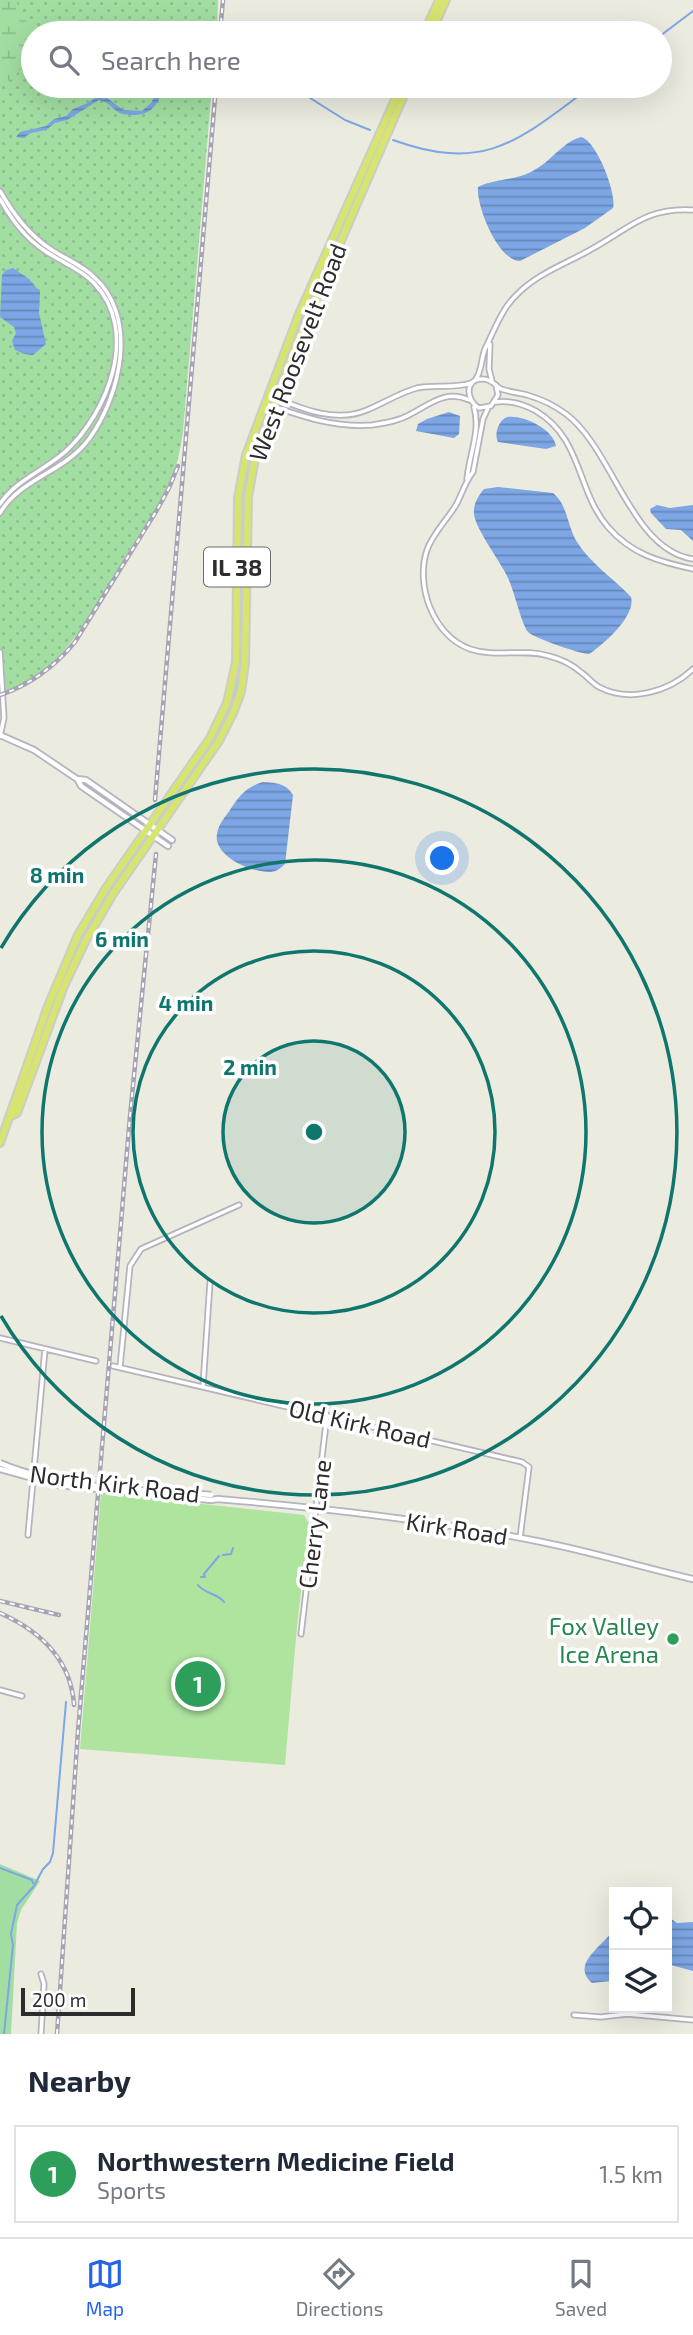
<!DOCTYPE html>
<style>
:root{--surface:#fff;--page:#f2f2f3;--text:#1f2937;--muted:#747a83;--line:#e0e1e3;--accent:#2563eb}
body{margin:0;font-family:"Exo 2",sans-serif;background:var(--page);color:var(--text)}
.controls{position:absolute;right:21px;bottom:21px;display:grid;overflow:hidden;border-radius:0px;box-shadow:0 7px 28px #0002}
.controls button{width:63px;height:63px;display:grid;place-items:center;padding:0;border:0;border-bottom:2px solid var(--line);background:var(--surface);color:var(--text);font:35px sans-serif}
.scale{position:absolute;left:21px;bottom:18px;width:114px;box-sizing:border-box;padding-left:7px;border:4px solid #2c2c2c;border-top:0;font-size:19px;line-height:24px;white-space:nowrap;color:#2c2c2c;-webkit-text-stroke:5px #fff;paint-order:stroke}
.you{position:absolute;left:443px;top:859px;width:24px;height:24px;margin:-18px;border:5px solid #fff;border-radius:50%;background:#1a73e8;box-shadow:0 0 0 10px #1a73e833}
.badge{display:grid;place-items:center;width:46px;height:46px;border-radius:50%;background:var(--accent);color:#fff;font-size:23px;font-weight:700}
.pin{position:absolute;translate:-50% -50%;border:4px solid #fff;box-shadow:0 2px 7px #0006}
.list{margin:0;padding:0;list-style:none}
h2{display:flex;justify-content:space-between;align-items:center;height:91px;margin:0;padding:0 28px;font-size:30px}
h2 small{font-size:23px;font-weight:400;color:var(--muted)}
.list li{display:grid;grid-template-columns:46px 1fr auto;gap:21px;align-items:center;box-sizing:border-box;height:98px;margin:0 14px 14px;padding:0 14px;border:2px solid var(--line);border-radius:0px}
.list b{display:block;font-size:26px;white-space:nowrap}
.list p{margin:0;font-size:23px;white-space:nowrap;color:var(--muted)}
.list em{font-size:23px;font-style:normal;color:var(--muted)}
.icon{flex:none;width:38px;height:38px;fill:none;stroke:currentColor;stroke-width:2;stroke-linecap:round;stroke-linejoin:round}
.map{position:relative;flex:none;width:693px;height:2034px;overflow:hidden}
.search{position:absolute;background:var(--surface);box-shadow:0 7px 28px #0002;left:21px;right:21px;top:21px;height:77px;display:flex;align-items:center;gap:18px;box-sizing:border-box;padding:0 24px;border-radius:38px;color:var(--muted);font-size:26px}
.sheet{height:203px;background:var(--surface)}
nav{display:flex;justify-content:space-around;align-items:center;box-sizing:border-box;height:98px;border-top:2px solid var(--line);background:var(--surface);font-size:19px;color:var(--muted)}
nav a{display:grid;justify-items:center;gap:4px}
nav .on{color:var(--accent)}
.map>svg:first-child{display:block}
.grass{fill:url(#grass-dots)}
.wetland{fill:url(#wetland-marsh)}
.park{fill:#a2dea2}
.pitch{fill:#afe49f}
.water{fill:url(#water-rules)}
.lines{fill:none;stroke-linecap:round;stroke-linejoin:round}
.stream{stroke:#7da6e4;stroke-width:2}
.minor-casing{stroke:#b5b3be;stroke-width:7}
.tertiary-casing{stroke:#b5b3be;stroke-width:8}
.primary-casing{stroke:#ccc;stroke-width:10}
.minor{stroke:#fff;stroke-width:3.5}
.tertiary{stroke:#fff;stroke-width:4.5}
.primary{stroke:#d8e56d;stroke-width:6}
.rail-casing{stroke:#a6a3b5;stroke-width:4.5}
.rail{stroke:#fff;stroke-width:2;stroke-dasharray:5;stroke-linecap:butt}
.tertiary-bridge-casing{stroke:#b5b3be;stroke-width:8;stroke-linecap:butt}
.tertiary-bridge{stroke:#fff;stroke-width:4.5}
.ring{fill:none;stroke:#0f766e;stroke-width:3.5}
.leisure-dot{fill:#2e9e5b;stroke:#fff;stroke-width:2.5}
.labels{text-anchor:middle;dominant-baseline:central;stroke-width:7;stroke-linejoin:round;paint-order:stroke}
.shield{fill:#fff;stroke:#6b6b6b;stroke-width:2}
.shield-label{font-size:23px;font-weight:bold;fill:#2c2c2c}
.street-label{font-size:24px;fill:#2c2c2c;stroke:#fff}
.leisure-label{font-size:24px;fill:#27864d;stroke:#fff;text-anchor:end}
.centre{fill:#0f766e;stroke:#fff;stroke-width:3.5}
.ring-label{font-size:21px;text-anchor:middle;font-weight:bold;fill:#0f766e;stroke:#fff;stroke-width:7;stroke-linejoin:round;paint-order:stroke}
</style>
<div class="map">
<svg width="693" height="2034" viewBox="0 0 693 2034">
<defs>
<pattern id="grass-dots" width="8" height="8" patternUnits="userSpaceOnUse" patternTransform="scale(1.75)"><rect width="8" height="8" fill="#a2dea2"/><path d="M2 2h.1M6 6h.1" fill="none" stroke="#8cbf8c" stroke-width="1.8" stroke-linecap="round"/></pattern>
<pattern id="wetland-marsh" width="20" height="14" patternUnits="userSpaceOnUse" patternTransform="scale(1.75)"><rect width="20" height="14" fill="#a2dea2"/><path d="M1 5h8M5 5V1M11 12h8M15 12V8" fill="none" stroke="#8cbf8c"/></pattern>
<pattern id="water-rules" width="6" height="5" patternUnits="userSpaceOnUse" patternTransform="scale(1.75)"><rect width="6" height="5" fill="#7da6e4"/><path d="M0 2.5h6" fill="none" stroke="#6787b9"/></pattern>
</defs>
<rect width="100%" height="100%" fill="#ecebe0"/>
<!-- grass -->
<path class="grass" d="M0 0H218L217 33H33V86H212L183 432C180 450 177 468 169 484 159 507 143 528 130 549 101 597 61 681 0 693Z
M269 408 247 479 244 560H242L241 494 248 456Z
M240 578H244C243 615 246 654 238 691 229 735 194 774 168 811L166 809C191 775 225 727 235 686 243 652 239 613 240 578Z
M136 849 138 850 100 909 59 992 56 991 85 928Z"/>
<!-- wetland -->
<path class="wetland" d="M0 0H16L21 15 36 33H33C33 62 29 62 9 81L0 78Z"/>
<!-- park -->
<path class="park" d="M0 1864 40 1881 21 1910 17 1923 11 2034H0Z"/>
<!-- pitch -->
<path class="pitch" d="M101 1493 304 1515 309 1524 297 1626 285 1765 80 1749Z"/>
<!-- water -->
<path class="water" d="M160 86H165C159 101 153 115 135 115 129 115 123 115 118 112 111 107 108 102 99 100L67 120 55 123 46 130 31 133 23 138 16 137 20 132 46 126 54 119 66 116 73 109 88 103 98 96 106 97 123 110 142 111 151 103Z
M581 137C596 140 617 193 613 208L585 228 520 261C498 261 476 206 478 187 496 178 518 181 536 169 552 160 563 142 581 137Z
M13 268 29 279 40 292 39 313 46 344 33 355 24 354 15 350 12 341 16 333 14 327 0 317 2 275 6 270Z
M449 412 460 416 459 434 454 438 416 431 418 424 427 419Z
M507 417C524 415 553 429 556 446L546 449 498 442C494 434 498 421 507 417Z
M498 487 553 493C568 505 567 526 577 542 591 564 613 578 631 597 636 616 604 644 589 654 580 654 534 638 528 632 521 623 514 589 507 576 500 561 475 528 474 514 473 505 478 496 484 489Z
M657 505 670 508 693 505V541L681 530 666 529 651 513 650 509Z
M263 782C276 783 286 783 293 795L285 864C281 868 277 871 271 872 252 873 213 856 217 834 218 825 225 817 230 810 239 796 246 787 263 782Z
M667 1916 677 1923 693 1922V1971L667 1964Z
M614 1928V1976L611 1981 592 1983C569 1963 606 1945 614 1928Z"/>
<g class="lines">
<!-- stream -->
<path class="stream" d="M660 36 693 11
M28 63H33
M291 86 345 120 370 130
M393 140C487 174 520 139 592 86
M223 1555 231 1554 233 1548
M201 1577H205L204 1574 219 1556
M198 1585C205 1594 217 1593 224 1602
M0 1868 32 1880 33 1883
M4 2034 13 1945 11 1934 17 1905 34 1886 43 1869 50 1862 53 1853 66 1702"/>
<!-- minor casing -->
<g class="minor-casing">
<path id="minor" d="M0 191C14 215 29 235 52 250 66 259 81 265 93 276 139 316 121 395 89 439 65 472 21 478 0 513
M0 199C12 220 25 238 45 251 61 262 81 269 94 283 140 331 108 412 66 451 45 470 16 480 0 504
M490 344 489 369 492 381
M476 379C482 370 481 359 485 349 492 335 498 319 507 306 529 276 560 267 590 250 629 229 645 207 693 210
M496 385 498 395 491 406 479 408C466 401 464 378 483 379 491 379 495 385 501 389 510 392 519 393 527 395 541 399 554 405 566 414 613 449 631 550 693 559
M268 395C298 407 334 424 367 410 384 403 399 393 417 388 435 384 454 389 471 383
M496 402C511 400 523 404 536 411 583 439 576 490 608 527 631 554 660 562 693 569
M266 404C301 416 334 428 372 425 385 423 398 421 409 415 429 405 445 389 469 400
M488 408 483 419 473 472C465 482 462 494 456 505 447 520 433 533 427 550 415 585 433 636 470 649 496 658 523 648 549 656 561 659 573 665 582 673 588 677 592 683 599 687 629 703 669 692 693 669
M467 479C469 455 481 431 474 407
M0 652 4 718 0 736
M0 1338 96 1361
M113 1366 522 1462 529 1467 520 1538
M120 1367 130 1266 141 1249 239 1205
M203 1386 210 1282
M28 1535 45 1349
M301 1634 327 1415
M0 1690 22 1696
M574 2015 601 2017 627 2014 693 2020
M41 2034 44 1984 41 1974"/>
</g>
<!-- tertiary casing -->
<g class="tertiary-casing">
<path id="tertiary" d="M0 735 34 750 77 779 86 780 172 840
M78 780 81 786 168 846
M211 1500 218 1499C325 1508 432 1520 537 1541 589 1551 641 1567 693 1579"/>
</g>
<!-- primary casing -->
<g class="primary-casing">
<path id="primary" d="M424 33 439 0
M431 33 446 0
M11 1116 17 1113 64 986 86 940 113 894 219 741 234 711 241 692 245 663 248 498 255 458 295 347 408 86
M0 1143 48 1006 78 935 106 888 210 738 227 703 236 662 238 498 246 455 299 314 401 86"/>
</g>
<!-- minor -->
<use href="#minor" class="minor"/>
<!-- tertiary -->
<use href="#tertiary" class="tertiary"/>
<!-- primary -->
<use href="#primary" class="primary"/>
<!-- rail casing -->
<g class="rail-casing">
<path id="rail" d="M220 33 223 0
M0 695C30 685 55 666 75 642L157 510 169 488 178 466
M155 800 216 86
M0 1601 59 1615
M0 1613C40 1631 71 1659 74 1705
M57 2034 78 1731 130 1116 156 854"/>
</g>
<!-- rail -->
<use href="#rail" class="rail"/>
<!-- tertiary-bridge casing -->
<g class="tertiary-bridge-casing">
<path id="tertiary-bridge" d="M0 1463C64 1490 143 1489 211 1495
M0 1469 58 1485 211 1500"/>
</g>
<!-- tertiary-bridge -->
<use href="#tertiary-bridge" class="tertiary-bridge"/>
</g>
<!-- distance rings -->
<circle cx="314" cy="1132" r="91" fill="#0f766e" fill-opacity=".12"/>
<g class="ring">
<circle cx="314" cy="1132" r="91"/>
<circle cx="314" cy="1132" r="181"/>
<circle cx="314" cy="1132" r="272"/>
<path d="M1 948A363 363 0 1 1 1 1316"/>
</g>
<!-- markers -->
<circle class="leisure-dot" cx="673" cy="1639" r="7"/>
<g class="labels">
<!-- shield labels -->
<rect class="shield" x="204" y="547.5" width="66" height="39" rx="5"/>
<g class="shield-label">
<text x="237" y="567">IL 38</text>
</g>
<!-- street labels -->
<g class="street-label">
<text transform="translate(297 352) rotate(-69)">West Roosevelt Road</text>
<text transform="translate(360 1423) rotate(13)">Old Kirk Road</text>
<text transform="translate(115 1483) rotate(7)">North Kirk Road</text>
<text transform="translate(314 1524) rotate(-83)">Cherry Lane</text>
<text transform="translate(457 1528) rotate(9)">Kirk Road</text>
</g>
<!-- leisure labels -->
<g class="leisure-label">
<text x="659" y="1625">Fox Valley<tspan x="659" dy="28">Ice Arena</tspan></text>
</g>
</g>
<circle cx="314" cy="1132" r="10" class="centre"/>
<g class="ring-label">
<text x="57" y="883">8 min</text>
<text x="122" y="947">6 min</text>
<text x="186" y="1011">4 min</text>
<text x="250" y="1075">2 min</text>
</g>
</svg>
<div class="controls">
<button><svg class="icon" aria-label="locate" viewBox="0 0 24 24"><circle cx="12" cy="12" r="6"/><path d="M12 2v4M12 18v4M2 12h4M18 12h4"/></svg></button>
<button><svg class="icon" aria-label="layers" viewBox="0 0 24 24"><path d="M12 4l9 5-9 5-9-5zM3 14l9 5 9-5"/></svg></button>
</div>
<div class="scale">200 m</div>
<div class="you"></div>
<div class="pin badge" style="left:198px;top:1684px;background:#2e9e5b">1</div>
<div class="search"><svg class="icon" aria-label="search" viewBox="0 0 24 24"><circle cx="10" cy="10" r="6"/><path d="M15 15l6 6"/></svg>Search here</div>
</div>
<section class="sheet">
<h2>Nearby<small></small></h2>
<ul class="list">
<li><span class="badge" style="background:#2e9e5b">1</span><div><b>Northwestern Medicine Field</b><p>Sports</p></div><em>1.5 km</em></li>
</ul>
</section>
<nav>
<a class="on"><svg class="icon" aria-label="map" viewBox="0 0 24 24"><path d="M3 6l6-2 6 2 6-2v14l-6 2-6-2-6 2zM9 4v14M15 6v14"/></svg>Map</a>
<a><svg class="icon" aria-label="directions" viewBox="0 0 24 24"><path d="M12 3l9 9-9 9-9-9zM9 14v-3h6M13 9l2 2-2 2"/></svg>Directions</a>
<a><svg class="icon" aria-label="saved" viewBox="0 0 24 24"><path d="M7 4h10v16l-5-4-5 4z"/></svg>Saved</a>
</nav>
